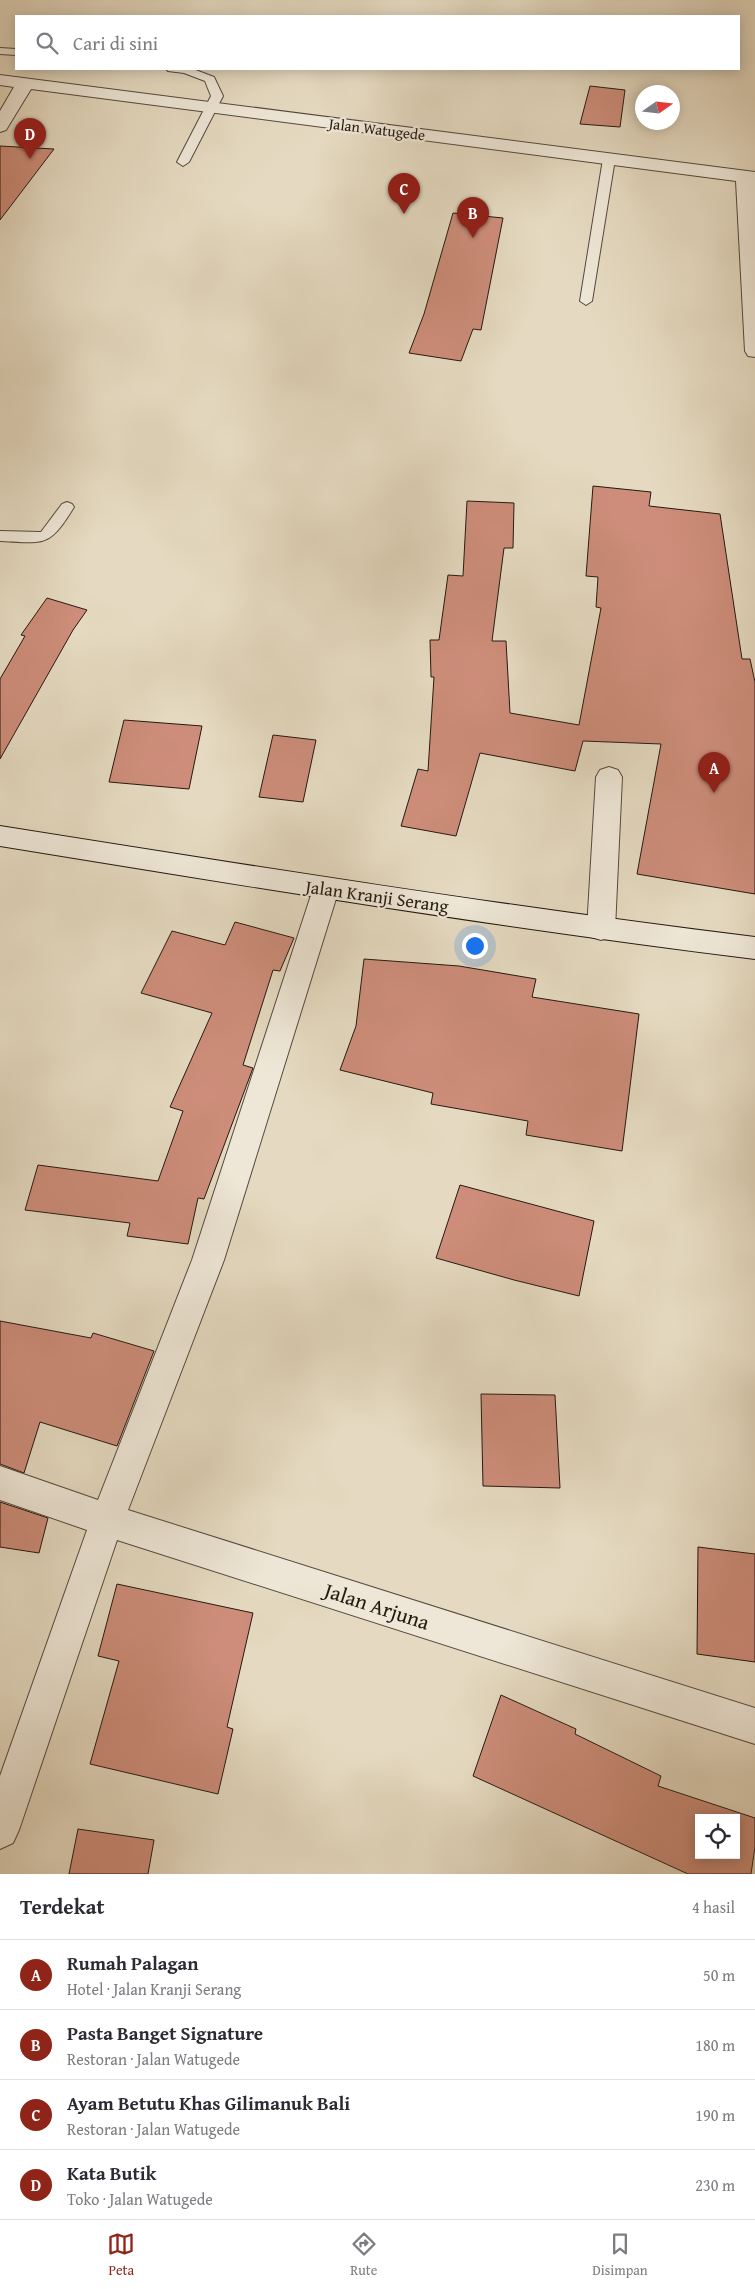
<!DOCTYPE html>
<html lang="id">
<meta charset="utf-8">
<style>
:root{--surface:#fff;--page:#f2f2f3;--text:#2b2b33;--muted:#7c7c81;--line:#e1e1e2;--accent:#8f2418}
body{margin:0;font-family:"Gentium Book Plus",serif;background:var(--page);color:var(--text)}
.controls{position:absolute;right:15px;bottom:15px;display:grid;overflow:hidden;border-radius:0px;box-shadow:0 2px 12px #0003}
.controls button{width:45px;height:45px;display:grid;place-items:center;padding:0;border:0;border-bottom:1px solid var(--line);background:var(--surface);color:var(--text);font:25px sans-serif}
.compass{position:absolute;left:635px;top:85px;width:45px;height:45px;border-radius:50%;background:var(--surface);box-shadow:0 2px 12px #0003;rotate:76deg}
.you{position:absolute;left:474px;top:945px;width:18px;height:18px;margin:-12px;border:4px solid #fff;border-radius:50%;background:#1a73e8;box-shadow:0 0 0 8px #1a73e833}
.badge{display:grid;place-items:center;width:32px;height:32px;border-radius:50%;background:var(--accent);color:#fff;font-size:16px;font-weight:700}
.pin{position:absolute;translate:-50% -41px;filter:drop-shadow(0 1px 2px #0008)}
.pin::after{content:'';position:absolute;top:26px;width:18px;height:15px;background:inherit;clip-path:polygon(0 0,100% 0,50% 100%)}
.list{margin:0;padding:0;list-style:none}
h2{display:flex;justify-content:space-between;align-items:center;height:65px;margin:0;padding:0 20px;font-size:21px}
h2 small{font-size:16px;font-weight:400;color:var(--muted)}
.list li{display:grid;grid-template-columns:32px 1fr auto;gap:15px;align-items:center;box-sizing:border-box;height:70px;padding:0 20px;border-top:1px solid var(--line)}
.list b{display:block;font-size:19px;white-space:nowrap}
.list p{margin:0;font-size:16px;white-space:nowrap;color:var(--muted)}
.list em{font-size:16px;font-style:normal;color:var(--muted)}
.icon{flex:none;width:28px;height:28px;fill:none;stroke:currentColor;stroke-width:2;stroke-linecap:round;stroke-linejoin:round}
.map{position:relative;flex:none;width:755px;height:1874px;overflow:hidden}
.search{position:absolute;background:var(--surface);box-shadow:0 2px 12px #0003;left:15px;right:15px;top:15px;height:55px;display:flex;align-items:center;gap:12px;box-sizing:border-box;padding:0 18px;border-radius:0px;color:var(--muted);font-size:19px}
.sheet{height:345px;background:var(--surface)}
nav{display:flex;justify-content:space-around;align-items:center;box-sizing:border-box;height:70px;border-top:1px solid var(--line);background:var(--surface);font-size:14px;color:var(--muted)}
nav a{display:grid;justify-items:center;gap:2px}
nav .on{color:var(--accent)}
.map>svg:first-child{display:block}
.building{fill:#cd8d7a;stroke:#241911;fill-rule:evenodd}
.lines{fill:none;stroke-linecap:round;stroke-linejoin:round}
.service-casing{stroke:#54493d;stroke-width:2}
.minor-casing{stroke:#54493d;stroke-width:2}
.secondary-casing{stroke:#241911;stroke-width:2}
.service{fill:#eee7d7;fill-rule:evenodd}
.minor{fill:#eee7d7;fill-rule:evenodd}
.secondary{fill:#eee7d7;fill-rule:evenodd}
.labels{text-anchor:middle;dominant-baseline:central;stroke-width:4.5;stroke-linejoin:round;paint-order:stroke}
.far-street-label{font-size:15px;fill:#241911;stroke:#eee7d7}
.street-label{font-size:18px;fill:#241911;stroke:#eee7d7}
.near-street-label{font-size:21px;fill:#241911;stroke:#eee7d7}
</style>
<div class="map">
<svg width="755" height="1874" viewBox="0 0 755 1874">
<rect width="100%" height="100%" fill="#e5dac1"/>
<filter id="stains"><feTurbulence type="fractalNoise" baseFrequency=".004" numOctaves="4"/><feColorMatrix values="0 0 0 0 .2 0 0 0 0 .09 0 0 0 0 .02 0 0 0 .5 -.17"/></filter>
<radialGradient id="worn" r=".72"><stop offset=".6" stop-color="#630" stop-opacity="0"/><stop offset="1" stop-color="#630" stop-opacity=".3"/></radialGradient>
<!-- building -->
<path class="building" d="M590 86 625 90 620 127 580 124Z
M0 146 54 149 0 220Z
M453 213 503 218 481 330 473 329 461 361 409 353 424 314Z
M593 486 651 492 649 506 720 514 742 659H750L755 682V894L637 874 661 744 583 741 575 771 480 753 456 836 401 826 418 769 428 771 434 677H431L430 640H439L448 575 463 576 467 501 514 503 513 548H504L492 641H506L510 713 579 725 601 608 596 607 598 577 586 576Z
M47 598 87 610 73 630 0 759V679L25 636 21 635Z
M124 720 202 726 189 789 109 782Z
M273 735 316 740 303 802 259 797Z
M235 922 294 938 280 971 273 970 243 1065 253 1068 204 1199 198 1198 188 1244 127 1236 130 1223 25 1210 38 1165 158 1181 183 1111 170 1107 212 1013 141 993 172 931 225 945Z
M364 959 459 966 536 979 532 997 639 1014 622 1151 526 1135 528 1121 431 1104 433 1093 340 1070 356 1026Z
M460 1185 594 1221 579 1296 514 1280 436 1258Z
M0 1321 91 1338 93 1333 154 1351 117 1446 40 1422 24 1473 0 1464Z
M481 1394 555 1395 560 1488 483 1486Z
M0 1502 48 1518 39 1553 0 1547Z
M698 1547 755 1554V1662L697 1654Z
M117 1584 253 1613 227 1727 233 1729 218 1794 90 1764 119 1661 98 1656Z
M501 1695 576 1729 575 1734 661 1776 658 1786 755 1818V1847L751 1874H688L473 1776ZM699 1818H736V1855H699Z
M78 1829 154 1840 148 1874H69Z"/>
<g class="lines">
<!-- service casing -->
<g class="service-casing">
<path id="service" d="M0 48 16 49V55L0 54Z
M166 69H193L214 77 223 96 189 162 183 166 177 162 211 96 205 81 184 73 168 71Z
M609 155 615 159 592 301 586 305 580 301 603 159Z
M67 502 72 504 74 507C49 548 45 543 0 541V531L41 532 62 504Z"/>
</g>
<!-- minor casing -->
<g class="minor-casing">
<path id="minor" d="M0 75 755 172V357L748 356 745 351 736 181 31 89 6 130 0 132V111L14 87 0 85Z
M609 767 618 770 622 777 615 929 611 937 601 940 591 937 587 929 596 777 600 770Z
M326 878 336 881 339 889 224 1260 128 1510 755 1708V1744L117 1540 19 1830 13 1843 0 1849V1776L87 1530 0 1500V1466L98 1500 192 1260 313 889 316 881Z"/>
</g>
<!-- secondary casing -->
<g class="secondary-casing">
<path id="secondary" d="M0 826C251 866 502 906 755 937V959C502 928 251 887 0 846Z"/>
</g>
<!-- service -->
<use href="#service" class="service"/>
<!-- minor -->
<use href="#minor" class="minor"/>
<!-- secondary -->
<use href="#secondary" class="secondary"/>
</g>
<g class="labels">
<!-- far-street labels -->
<g class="far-street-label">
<text transform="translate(377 129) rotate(7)">Jalan Watugede</text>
</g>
<!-- street labels -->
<g class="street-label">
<text transform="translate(377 896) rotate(8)">Jalan Kranji Serang</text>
</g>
<!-- near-street labels -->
<g class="near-street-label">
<text transform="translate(377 1606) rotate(18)">Jalan Arjuna</text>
</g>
</g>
<rect width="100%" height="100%" filter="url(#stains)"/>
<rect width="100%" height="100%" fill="url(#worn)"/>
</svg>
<div class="controls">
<button><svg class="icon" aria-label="locate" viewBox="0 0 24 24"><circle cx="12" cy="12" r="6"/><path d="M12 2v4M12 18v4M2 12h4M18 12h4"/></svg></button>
</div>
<svg class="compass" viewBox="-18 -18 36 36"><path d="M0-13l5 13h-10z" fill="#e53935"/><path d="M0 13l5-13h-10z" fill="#7c7c81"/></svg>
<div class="you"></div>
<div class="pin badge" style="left:714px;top:793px">A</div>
<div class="pin badge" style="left:473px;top:238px">B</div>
<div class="pin badge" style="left:404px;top:214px">C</div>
<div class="pin badge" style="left:30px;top:159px">D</div>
<div class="search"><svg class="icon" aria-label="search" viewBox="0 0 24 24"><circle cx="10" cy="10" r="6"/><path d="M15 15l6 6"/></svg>Cari di sini</div>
</div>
<section class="sheet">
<h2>Terdekat<small>4 hasil</small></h2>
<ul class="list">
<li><span class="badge">A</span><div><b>Rumah Palagan</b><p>Hotel · Jalan Kranji Serang</p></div><em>50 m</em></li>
<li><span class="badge">B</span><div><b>Pasta Banget Signature</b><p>Restoran · Jalan Watugede</p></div><em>180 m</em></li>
<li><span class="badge">C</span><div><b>Ayam Betutu Khas Gilimanuk Bali</b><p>Restoran · Jalan Watugede</p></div><em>190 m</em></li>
<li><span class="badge">D</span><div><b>Kata Butik</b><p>Toko · Jalan Watugede</p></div><em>230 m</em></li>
</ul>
</section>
<nav>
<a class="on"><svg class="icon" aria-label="map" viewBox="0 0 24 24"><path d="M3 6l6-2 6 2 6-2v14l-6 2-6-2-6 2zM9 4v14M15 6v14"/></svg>Peta</a>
<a><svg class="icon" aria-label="directions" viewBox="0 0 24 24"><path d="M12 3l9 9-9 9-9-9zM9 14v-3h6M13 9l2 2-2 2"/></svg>Rute</a>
<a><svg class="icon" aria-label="saved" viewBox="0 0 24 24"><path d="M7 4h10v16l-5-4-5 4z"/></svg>Disimpan</a>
</nav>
